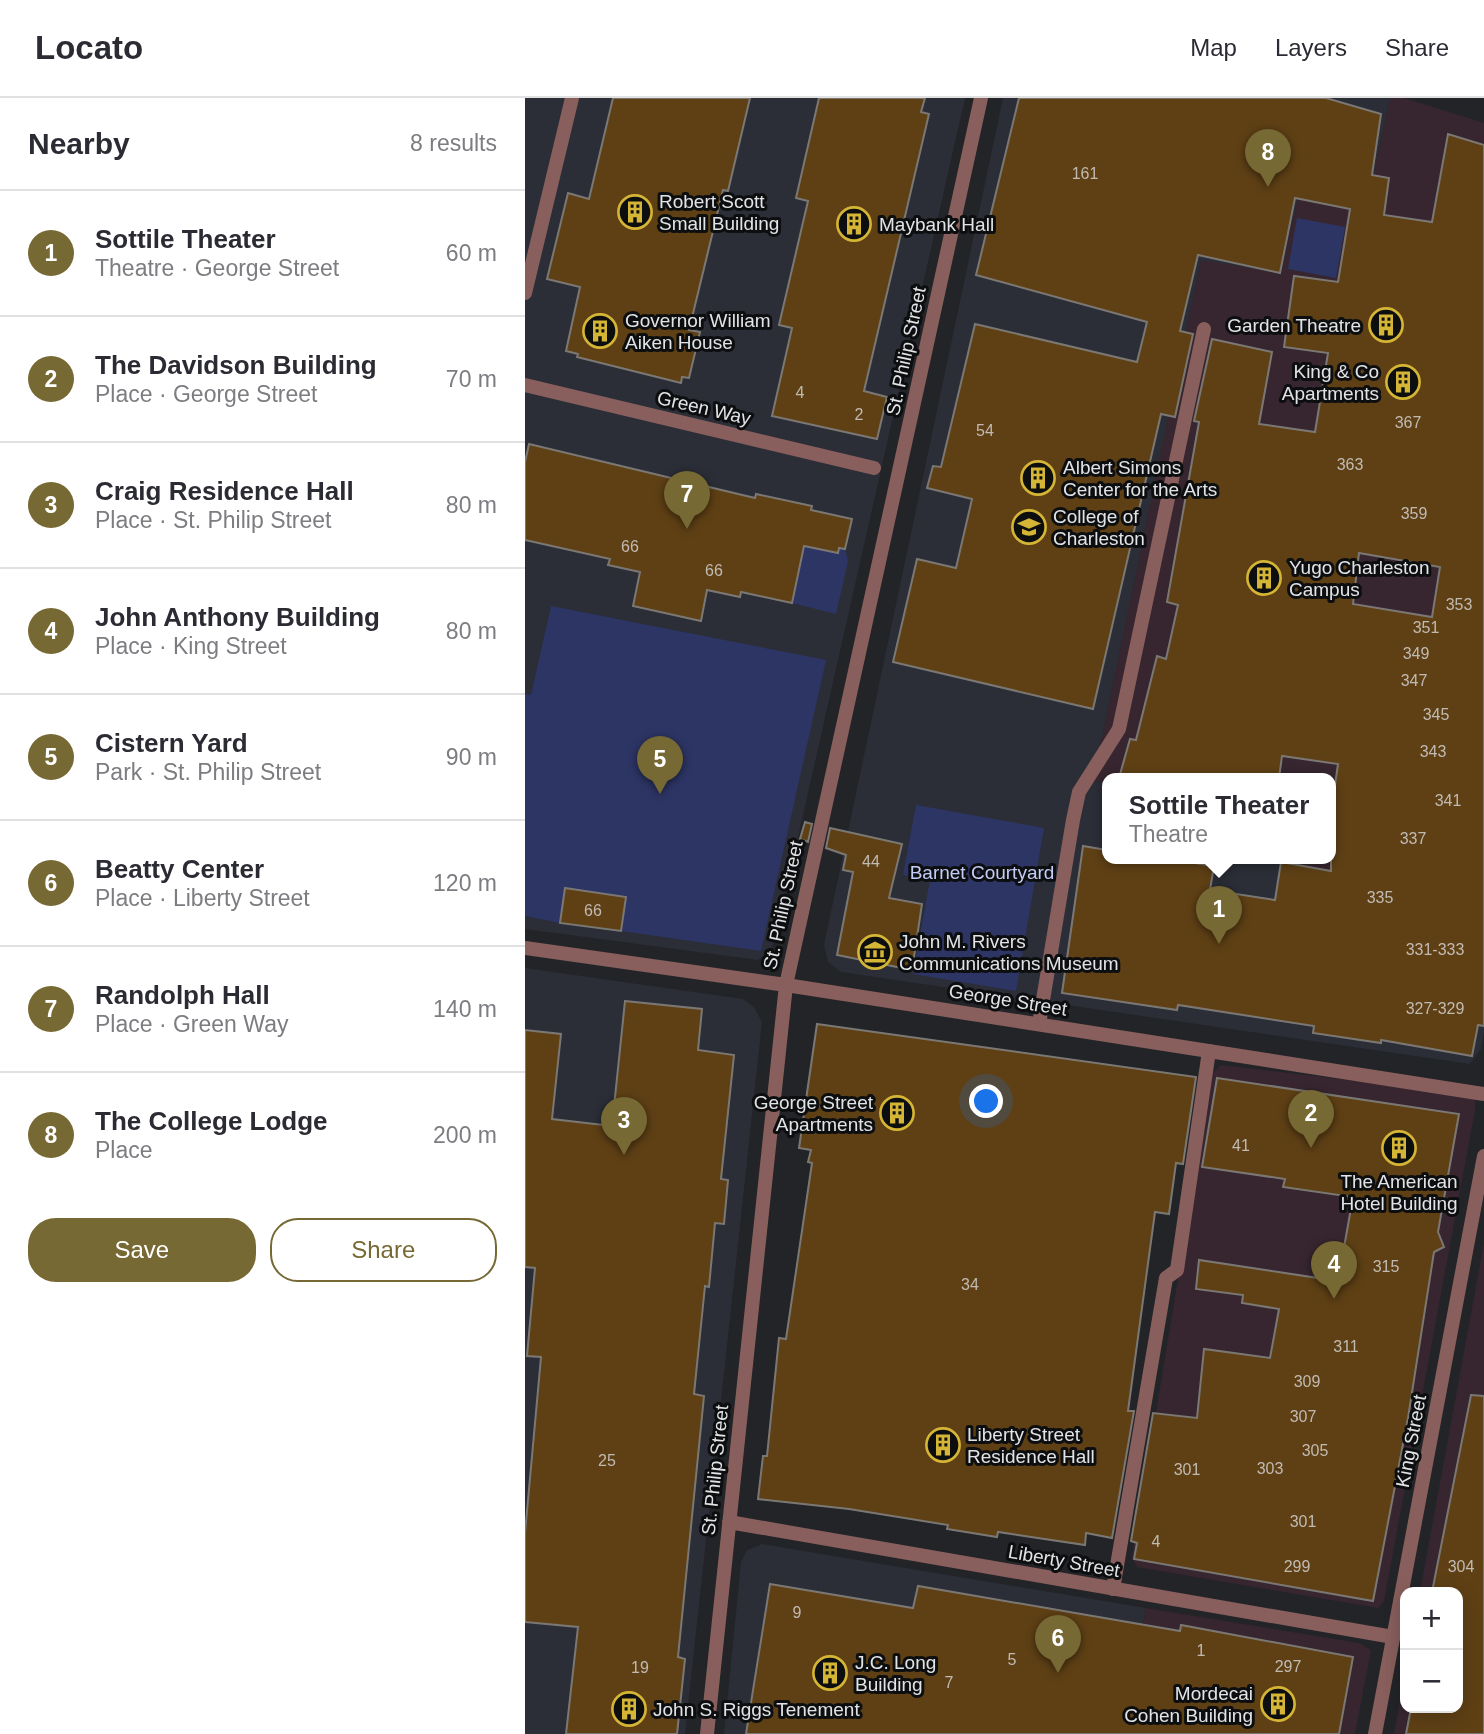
<!DOCTYPE html>
<meta charset="utf-8">
<style>
:root{--surface:#fff;--page:#f7f7f7;--text:#2b2b33;--muted:#7c7c81;--line:#e1e1e2;--accent:#776934}
body{margin:0;font-family:Helvetica,sans-serif;background:var(--page);color:var(--text)}
.controls{position:absolute;right:21px;bottom:21px;display:grid;overflow:hidden;border-radius:14px;box-shadow:0 4px 18px #0003}
.controls button{width:63px;height:63px;display:grid;place-items:center;padding:0;border:0;border-bottom:2px solid var(--line);background:var(--surface);color:var(--text);font:35px sans-serif}
.you{position:absolute;left:462px;top:1004px;width:24px;height:24px;margin:-18px;border:5px solid #fff;border-radius:50%;background:#1a73e8;box-shadow:0 0 0 10px #1a73e833}
.badge{display:grid;place-items:center;width:46px;height:46px;border-radius:50%;background:var(--accent);color:#fff;font-size:23px;font-weight:700}
.pin{position:absolute;translate:-50% -58px;filter:drop-shadow(0 2px 4px #0008)}
.pin::after{content:'';position:absolute;top:37px;width:24px;height:21px;background:inherit;clip-path:polygon(0 0,100% 0,50% 100%)}
.popup{position:absolute;left:577px;top:675px;width:234px;height:91px;box-sizing:border-box;display:grid;place-content:center;border-radius:14px;background:var(--surface);filter:drop-shadow(0 2px 5px #0005);font-size:23px;white-space:nowrap;color:var(--muted)}
.popup b{font-size:26px;color:var(--text)}
.popup::after{content:'';position:absolute;left:50%;top:100%;margin-left:-14px;border:14px solid transparent;border-top-color:var(--surface)}
.list{margin:0;padding:0;list-style:none}
h2{display:flex;justify-content:space-between;align-items:center;height:91px;margin:0;padding:0 28px;font-size:30px}
h2 small{font-size:23px;font-weight:400;color:var(--muted)}
.list li{display:grid;grid-template-columns:46px 1fr auto;gap:21px;align-items:center;box-sizing:border-box;height:126px;padding:0 28px;border-top:2px solid var(--line)}
.list b{display:block;font-size:26px;white-space:nowrap}
.list p{margin:0;font-size:23px;white-space:nowrap;color:var(--muted)}
.list em{font-size:23px;font-style:normal;color:var(--muted)}
.actions{display:flex;gap:14px;padding:21px 28px}
.actions a{flex:1;padding:16px 0;border:2px solid var(--accent);border-radius:28px;text-align:center;font-size:24px;color:var(--accent)}
.actions .main{background:var(--accent);color:#fff}
.map{position:relative;flex:none;width:959px;height:1636px;overflow:hidden}
header{display:flex;align-items:center;gap:42px;box-sizing:border-box;height:98px;padding:0 35px;background:var(--surface);border-bottom:2px solid var(--line)}
header strong{font-size:33px}
nav{display:flex;gap:38px;margin-inline-start:auto;font-size:24px}
main{display:flex}
aside{flex:1;background:var(--surface)}
.map>svg:first-child{display:block}
.commercial{fill:#37262f}
.built{fill:#2b2e37}
.green{fill:#2d3565}
.building{fill:#5f4015;stroke:#7b7874;stroke-width:2;fill-rule:evenodd}
.lines{fill:none;stroke-linecap:round;stroke-linejoin:round}
.service{stroke:#885f5d;stroke-width:14}
.pedestrian{stroke:#885f5d;stroke-width:14}
.minor{stroke:#885f5d;stroke-width:14}
.tertiary{stroke:#885f5d;stroke-width:14}
.labels{text-anchor:middle;dominant-baseline:central;stroke-width:6;stroke-linejoin:round;paint-order:stroke}
.number-label{font-size:16px;fill:#c1bab2}
.poi-label{font-size:19px;fill:#e2e3e6;stroke:#0d0e0f;text-anchor:start}
.street-label{font-size:19px;fill:#e2e3e6;stroke:#0d0e0f}
.park-label{font-size:19px;fill:#c3cdf7;stroke:#0d0e0f}
</style>
<header>
<strong>Locato</strong>
<nav><a>Map</a><a>Layers</a><a>Share</a></nav>
</header>
<main>
<aside>
<h2>Nearby<small>8 results</small></h2>
<ul class="list">
<li><span class="badge">1</span><div><b>Sottile Theater</b><p>Theatre · George Street</p></div><em>60 m</em></li>
<li><span class="badge">2</span><div><b>The Davidson Building</b><p>Place · George Street</p></div><em>70 m</em></li>
<li><span class="badge">3</span><div><b>Craig Residence Hall</b><p>Place · St. Philip Street</p></div><em>80 m</em></li>
<li><span class="badge">4</span><div><b>John Anthony Building</b><p>Place · King Street</p></div><em>80 m</em></li>
<li><span class="badge">5</span><div><b>Cistern Yard</b><p>Park · St. Philip Street</p></div><em>90 m</em></li>
<li><span class="badge">6</span><div><b>Beatty Center</b><p>Place · Liberty Street</p></div><em>120 m</em></li>
<li><span class="badge">7</span><div><b>Randolph Hall</b><p>Place · Green Way</p></div><em>140 m</em></li>
<li><span class="badge">8</span><div><b>The College Lodge</b><p>Place</p></div><em>200 m</em></li>
</ul>
<div class="actions"><a class="main">Save</a><a>Share</a></div>
</aside>
<div class="map">
<svg width="959" height="1636" viewBox="0 0 959 1636">
<rect width="100%" height="100%" fill="#232428"/>
<!-- commercial -->
<path class="commercial" d="M865 0H879L959 25V841L750 794 757 760H806V680H582V686L568 683 676 161 756 175 773 99 840 115Z
M696 967 939 996 950 1001V1012L859 1503 853 1510 612 1469 607 1459 687 976Z
M959 1145V1636H869L880 1573V1610H933V1494H895Z
M621 1510 834 1545 846 1552 830 1636H599Z"/>
<!-- built -->
<path class="built" d="M0 0H440L250 841 245 853 233 862 0 831Z
M478 0H865L840 115 773 99 756 175 676 162 568 683 582 686V760H757L750 795 959 841V934L956 951 945 966 316 874 303 864 299 847Z
M0 870 218 901 229 909 237 924 160 1636H0Z
M237 1446 621 1510 599 1636H199L216 1464 222 1452Z"/>
<!-- green -->
<path class="green" d="M772 120 820 129 811 180 763 171Z
M279 448 312 455 314 450 320 451 323 463 311 516 267 505Z
M26 508 301 562 236 853 96 833 101 799 41 790 35 825 0 818V596L6 597Z
M391 707 519 730 491 893 388 876 405 782 378 777Z"/>
<!-- building -->
<path class="building" d="M88 0H225L203 93 198 92 164 232 175 234 164 280 157 279 156 285 52 259 53 256 41 253 55 189 22 181 43 95 64 101Z
M294 0H400L396 14 404 16 339 293 362 299 352 341 247 318 267 230 254 227 283 103 271 100Z
M494 0H801L856 16 847 77 864 80 859 117 907 124 923 36 959 47V928L953 927 947 958 856 942V945L788 935 789 928 653 907 652 912 537 895 558 748 582 752V760H637L689 768 685 792 750 802 756 764 806 773V715L813 666 757 658 754 680H594L605 641 611 642 632 558 641 561 653 507 642 504 674 324 669 323 687 241 747 254 734 326 790 334 803 255 759 249 769 178 813 184 825 111 770 100 755 175 673 157 655 233 668 236 650 319 636 316 568 611 368 564 392 461 431 470 447 401 402 390 408 368 416 369 450 226 612 264 622 224 451 177ZM834 455 915 469 907 519 828 506Z
M4 346 230 400 231 396 287 408 286 412 327 421 320 451 314 450 313 455 279 448 267 505 216 494 215 499 182 492 176 523 108 508 115 474 83 467 85 461 0 442V364Z
M280 724 287 726 283 744 275 741Z
M305 730 377 746 364 800 397 806 387 872 312 857 328 774 318 772 321 757 301 750Z
M40 790 101 799 96 833 35 825Z
M100 903 177 911 173 952 209 957 196 1081 203 1082 199 1126 190 1125 184 1189 180 1188 169 1296 179 1298 153 1559 160 1561 152 1636H41L53 1529 0 1524V1435L16 1259 2 1258 10 1170 0 1169V932L36 936 27 1021 87 1028Z
M292 926 671 979 658 1066 651 1065 644 1116 630 1114 603 1313H609L587 1440 561 1435 560 1447 473 1434 472 1439 422 1431 423 1427 324 1411 233 1401 238 1358H242L254 1240 261 1241 287 1065 283 1064 286 1052 274 1050Z
M692 980 934 1016 913 1134 919 1149 909 1154 883 1320 848 1503 609 1461 612 1445 606 1443 628 1315 672 1320 679 1251 745 1260 754 1211 717 1205 718 1197 671 1191 674 1162 813 1183 828 1099 758 1089 760 1081 677 1069Z
M946 1297 959 1298V1636H881L886 1610H933V1494H907Z
M245 1486 388 1510 393 1488 655 1533 656 1527 828 1559 814 1636H221Z"/>
<g class="lines">
<!-- service -->
<path class="service" d="M514 926 548 722 554 694 594 631 679 231
M588 1491 641 1180 652 1172 684 953"/>
<!-- pedestrian -->
<path class="pedestrian" d="M0 195 47 0
M0 287 349 370"/>
<!-- minor -->
<path class="minor" d="M0 850 261 887 959 996
M204 1424 868 1539
M182 1636 261 887 456 0"/>
<!-- tertiary -->
<path class="tertiary" d="M850 1636 959 1058"/>
</g>
<!-- icons -->
<defs>
<g id="building-ring" transform="scale(1.75)"><circle r="9.5" fill="#0d0e0f" stroke="#d5b535" stroke-width="1.5"/><path d="M-4-6H4V6H1V3H-1V6H-4ZM-2.5-4.3h1.7v1.8h-1.7ZM.8-4.3h1.7v1.8H.8ZM-2.5-1h1.7V.8h-1.7ZM.8-1h1.7V.8H.8Z" fill="#d5b535"/></g>
<g id="university-ring" transform="scale(1.75)"><circle r="9.5" fill="#0d0e0f" stroke="#d5b535" stroke-width="1.5"/><path d="M0-5L7-2L0 1L-7-2ZM-4 1L0 2.5L4 1V4Q0 6-4 4Z" fill="#d5b535"/></g>
<g id="museum-ring" transform="scale(1.75)"><circle r="9.5" fill="#0d0e0f" stroke="#d5b535" stroke-width="1.5"/><path d="M0-6L6-3V-2H-6V-3ZM-5-1h2V3h-2ZM-1-1h2V3h-2ZM3-1h2V3H3ZM-6 4H6V6H-6Z" fill="#d5b535"/></g>
</defs>
<g fill-rule="evenodd">
<use href="#building-ring" x="110" y="114"/>
<use href="#building-ring" x="329" y="126"/>
<use href="#building-ring" x="861" y="227"/>
<use href="#building-ring" x="75" y="233"/>
<use href="#building-ring" x="878" y="284"/>
<use href="#building-ring" x="513" y="380"/>
<use href="#university-ring" x="504" y="429"/>
<use href="#building-ring" x="739" y="480"/>
<use href="#museum-ring" x="350" y="854"/>
<use href="#building-ring" x="372" y="1015"/>
<use href="#building-ring" x="874" y="1050"/>
<use href="#building-ring" x="418" y="1347"/>
<use href="#building-ring" x="305" y="1575"/>
<use href="#building-ring" x="753" y="1606"/>
<use href="#building-ring" x="104" y="1611"/>
</g>
<g class="labels">
<!-- number labels -->
<g class="number-label">
<text x="560" y="75">161</text>
<text x="275" y="294">4</text>
<text x="334" y="316">2</text>
<text x="883" y="324">367</text>
<text x="460" y="332">54</text>
<text x="825" y="366">363</text>
<text x="889" y="415">359</text>
<text x="105" y="448">66</text>
<text x="189" y="472">66</text>
<text x="934" y="506">353</text>
<text x="901" y="529">351</text>
<text x="891" y="555">349</text>
<text x="889" y="582">347</text>
<text x="911" y="616">345</text>
<text x="908" y="653">343</text>
<text x="923" y="702">341</text>
<text x="888" y="740">337</text>
<text x="346" y="763">44</text>
<text x="855" y="799">335</text>
<text x="68" y="812">66</text>
<text x="910" y="851">331-333</text>
<text x="910" y="910">327-329</text>
<text x="716" y="1047">41</text>
<text x="861" y="1168">315</text>
<text x="445" y="1186">34</text>
<text x="821" y="1248">311</text>
<text x="782" y="1283">309</text>
<text x="778" y="1318">307</text>
<text x="790" y="1352">305</text>
<text x="82" y="1362">25</text>
<text x="745" y="1370">303</text>
<text x="662" y="1371">301</text>
<text x="778" y="1423">301</text>
<text x="631" y="1443">4</text>
<text x="772" y="1468">299</text>
<text x="936" y="1468">304</text>
<text x="272" y="1514">9</text>
<text x="676" y="1552">1</text>
<text x="487" y="1561">5</text>
<text x="763" y="1568">297</text>
<text x="115" y="1569">19</text>
<text x="424" y="1584">7</text>
</g>
<!-- poi labels -->
<g class="poi-label">
<text x="134" y="103">Robert Scott<tspan x="134" dy="22">Small Building</tspan></text>
<text x="354" y="126">Maybank Hall</text>
<text x="100" y="222">Governor William<tspan x="100" dy="22">Aiken House</tspan></text>
<text x="836" y="227" text-anchor="end">Garden Theatre</text>
<text x="854" y="273" text-anchor="end">King &amp; Co<tspan x="854" dy="22">Apartments</tspan></text>
<text x="538" y="369">Albert Simons<tspan x="538" dy="22">Center for the Arts</tspan></text>
<text x="528" y="418">College of<tspan x="528" dy="22">Charleston</tspan></text>
<text x="764" y="469">Yugo Charleston<tspan x="764" dy="22">Campus</tspan></text>
<text x="374" y="843">John M. Rivers<tspan x="374" dy="22">Communications Museum</tspan></text>
<text x="348" y="1004" text-anchor="end">George Street<tspan x="348" dy="22">Apartments</tspan></text>
<text x="874" y="1083" text-anchor="middle">The American<tspan x="874" dy="22">Hotel Building</tspan></text>
<text x="442" y="1336">Liberty Street<tspan x="442" dy="22">Residence Hall</tspan></text>
<text x="330" y="1564">J.C. Long<tspan x="330" dy="22">Building</tspan></text>
<text x="728" y="1595" text-anchor="end">Mordecai<tspan x="728" dy="22">Cohen Building</tspan></text>
<text x="128" y="1611">John S. Riggs Tenement</text>
</g>
<!-- street labels -->
<g class="street-label">
<text transform="translate(381 253) rotate(-78)">St. Philip Street</text>
<text transform="translate(179 310) rotate(13)">Green Way</text>
<text transform="translate(258 807) rotate(-78)">St. Philip Street</text>
<text transform="translate(483 902) rotate(9)">George Street</text>
<text transform="translate(886 1343) rotate(-79)">King Street</text>
<text transform="translate(190 1372) rotate(-84)">St. Philip Street</text>
<text transform="translate(539 1463) rotate(10)">Liberty Street</text>
</g>
<!-- park labels -->
<g class="park-label">
<text x="457" y="774">Barnet Courtyard</text>
</g>
</g>
</svg>
<div class="controls">
<button>+</button>
<button>−</button>
</div>
<div class="you"></div>
<div class="pin badge" style="left:694px;top:846px">1</div>
<div class="popup"><b>Sottile Theater</b>Theatre</div>
<div class="pin badge" style="left:786px;top:1050px">2</div>
<div class="pin badge" style="left:99px;top:1057px">3</div>
<div class="pin badge" style="left:809px;top:1201px">4</div>
<div class="pin badge" style="left:135px;top:696px">5</div>
<div class="pin badge" style="left:533px;top:1575px">6</div>
<div class="pin badge" style="left:162px;top:431px">7</div>
<div class="pin badge" style="left:743px;top:89px">8</div>
</div>
</main>
